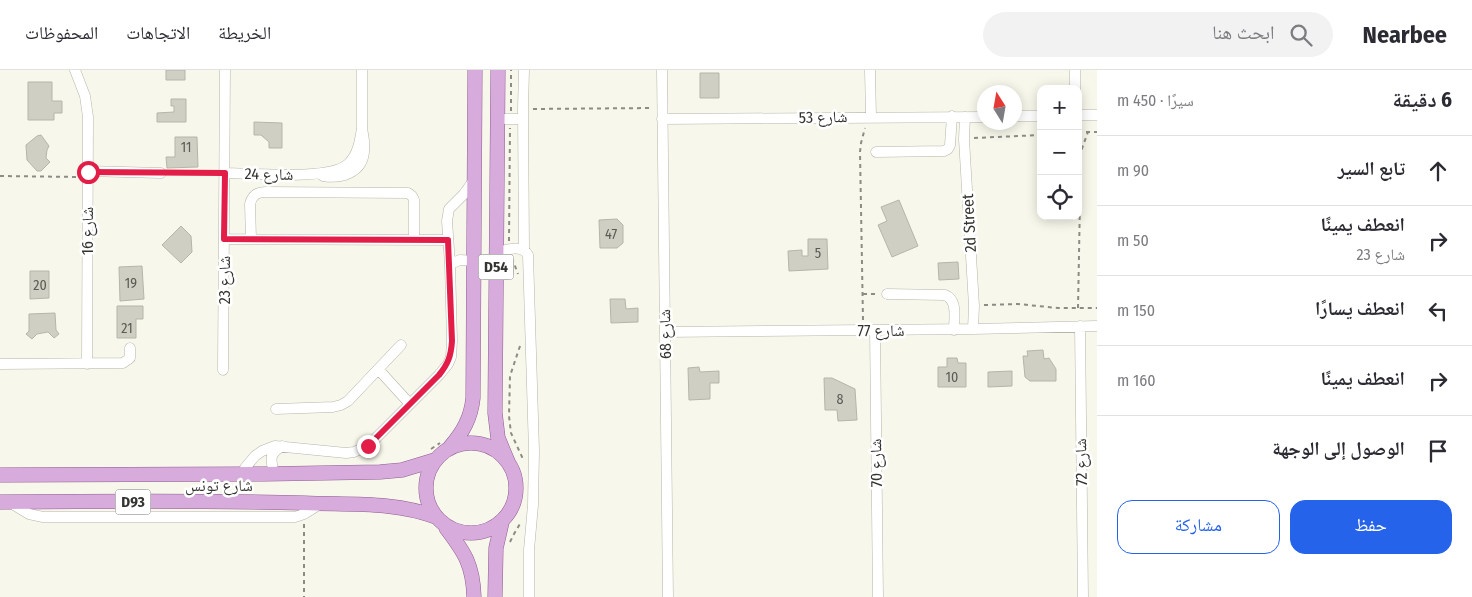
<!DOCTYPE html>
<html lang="ar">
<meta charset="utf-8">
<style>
:root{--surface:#fff;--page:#f2f2f3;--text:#2b2b33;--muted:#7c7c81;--line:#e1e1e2;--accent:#2563eb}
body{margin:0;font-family:"Fira Sans Condensed","Noto Naskh Arabic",sans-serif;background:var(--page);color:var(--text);direction:rtl}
.controls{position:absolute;right:15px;top:15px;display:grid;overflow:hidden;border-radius:10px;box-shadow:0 2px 12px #0003}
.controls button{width:45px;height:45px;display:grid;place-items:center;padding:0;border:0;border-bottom:1px solid var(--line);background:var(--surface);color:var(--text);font:25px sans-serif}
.compass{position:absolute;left:977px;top:15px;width:45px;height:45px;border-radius:50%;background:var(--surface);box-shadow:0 2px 12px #0003;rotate:349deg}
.stop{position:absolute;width:15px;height:15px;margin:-11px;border:4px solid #e11d48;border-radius:50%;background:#fff}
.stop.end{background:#e11d48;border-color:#fff;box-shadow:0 1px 5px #0008}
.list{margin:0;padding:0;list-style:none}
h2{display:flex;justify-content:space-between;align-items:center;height:65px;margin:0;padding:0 20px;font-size:21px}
h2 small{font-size:16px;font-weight:400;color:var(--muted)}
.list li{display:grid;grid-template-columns:32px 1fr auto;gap:15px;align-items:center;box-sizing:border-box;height:70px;padding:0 20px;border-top:1px solid var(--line)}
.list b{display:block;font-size:19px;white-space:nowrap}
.list p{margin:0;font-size:16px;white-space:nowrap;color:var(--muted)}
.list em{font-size:16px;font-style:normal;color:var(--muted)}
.actions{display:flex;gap:10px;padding:15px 20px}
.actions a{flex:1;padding:11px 0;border:1px solid var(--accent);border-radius:15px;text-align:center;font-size:18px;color:var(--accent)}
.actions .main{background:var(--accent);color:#fff}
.icon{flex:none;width:28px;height:28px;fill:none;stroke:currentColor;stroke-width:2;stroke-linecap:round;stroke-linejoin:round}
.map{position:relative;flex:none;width:1097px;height:527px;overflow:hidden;direction:ltr}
header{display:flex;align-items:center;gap:30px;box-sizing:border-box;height:70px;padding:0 25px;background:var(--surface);border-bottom:1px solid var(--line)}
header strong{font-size:24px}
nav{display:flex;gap:28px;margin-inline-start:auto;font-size:18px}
.search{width:350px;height:45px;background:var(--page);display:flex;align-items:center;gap:12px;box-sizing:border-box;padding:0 18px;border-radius:28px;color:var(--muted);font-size:19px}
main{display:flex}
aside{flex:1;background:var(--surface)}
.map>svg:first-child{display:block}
.building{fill:#d0cfc4;stroke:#b5b5aa}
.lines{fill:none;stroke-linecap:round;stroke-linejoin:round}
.minor-casing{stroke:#b5b5aa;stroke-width:11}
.major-casing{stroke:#8e5d91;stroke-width:15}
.path{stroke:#8d8c84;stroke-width:2;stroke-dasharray:4 4;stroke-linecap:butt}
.minor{stroke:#fff;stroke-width:10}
.major{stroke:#d8abdd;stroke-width:14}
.route{stroke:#e11d48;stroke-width:6}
.labels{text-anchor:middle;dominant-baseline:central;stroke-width:5;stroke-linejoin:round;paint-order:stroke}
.number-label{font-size:14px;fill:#5b5a54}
.shield{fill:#fff;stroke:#71706d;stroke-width:1}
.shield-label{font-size:15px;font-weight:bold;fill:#34332f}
.street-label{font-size:16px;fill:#34332f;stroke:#fff}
</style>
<header>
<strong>Nearbee</strong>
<div class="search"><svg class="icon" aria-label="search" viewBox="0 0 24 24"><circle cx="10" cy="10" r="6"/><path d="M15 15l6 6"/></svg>ابحث هنا</div>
<nav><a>الخريطة</a><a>الاتجاهات</a><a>المحفوظات</a></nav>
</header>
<main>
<aside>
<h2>6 دقيقة<small>سيرًا · 450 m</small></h2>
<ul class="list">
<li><svg class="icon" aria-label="ahead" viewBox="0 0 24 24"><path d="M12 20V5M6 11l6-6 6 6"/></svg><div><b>تابع السير</b></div><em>90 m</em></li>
<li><svg class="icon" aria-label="right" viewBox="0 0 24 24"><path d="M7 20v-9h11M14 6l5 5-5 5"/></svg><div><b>انعطف يمينًا</b><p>شارع 23</p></div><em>50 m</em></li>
<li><svg class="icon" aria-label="left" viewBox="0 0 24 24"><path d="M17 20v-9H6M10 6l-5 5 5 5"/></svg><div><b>انعطف يسارًا</b></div><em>150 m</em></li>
<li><svg class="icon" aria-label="right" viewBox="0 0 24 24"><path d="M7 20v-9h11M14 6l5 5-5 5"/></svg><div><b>انعطف يمينًا</b></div><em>160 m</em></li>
<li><svg class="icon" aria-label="arrive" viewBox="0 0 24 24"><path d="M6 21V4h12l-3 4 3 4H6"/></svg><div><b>الوصول إلى الوجهة</b></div></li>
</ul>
<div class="actions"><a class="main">حفظ</a><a>مشاركة</a></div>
</aside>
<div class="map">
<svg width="1097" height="527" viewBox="0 0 1097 527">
<rect width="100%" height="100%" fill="#f8f7eb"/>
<!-- building -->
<path class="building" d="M166 0H185V10H166Z
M700 3H719V28H700Z
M28 12H52V31H62V43H54V50H28Z
M171 29H186V52H157V43L174 42V36H171Z
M254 52 282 53V78H269V72L261 65H254Z
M41 65 49 76 47 80 46 88 50 92 41 101H37L27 90 26 75 37 66Z
M175 67H197L198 97 167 98 166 87H175Z
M899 130 918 176 892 187 878 155 887 151 881 137Z
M617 149 623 155V173L617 178H600L599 150Z
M181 156 191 166 192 182 181 193 162 175Z
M808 169H827L828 199 789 201 788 181 802 180V186H808Z
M958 192 959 209 939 210 938 193Z
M142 196 144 229 120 231 119 197Z
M30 201H49V228L30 229Z
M610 229H625L626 239 638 238V252L611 253Z
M117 236H143V249H136V268H117Z
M55 243 56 260 59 264 54 268 48 262 37 264 32 269 26 264 29 261V244Z
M1043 280 1044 289 1049 288 1056 299V311H1030L1025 307 1023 286H1028L1027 281Z
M947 288H957L958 293H966V317H938V297H947Z
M699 297 700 302 719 301V313H710V329L689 330 688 298Z
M1012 301V316L988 317V302Z
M824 308H832L855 319 857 350 838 351 837 340H825Z"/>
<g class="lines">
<!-- minor casing -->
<g class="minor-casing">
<path id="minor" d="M75 0 85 26 88 47 87 294
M662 0 668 527
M870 0 871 47
M1075 0V19
M1078 45H1097
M1014 46H1041
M965 47 964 69 974 236 973 259
M497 49H523
M662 49 984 47
M876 82 944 81 948 79 950 75 952 46
M87 101 161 103
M225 103C252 103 329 111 348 94 358 85 360 71 362 58
M323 106C341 109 362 103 364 82 366 73 362 64 362 55 362 36 362 18 362 0
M224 169 448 170
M251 169 250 134C252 126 256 122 265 122L408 123 412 126 414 130V169
M524 180 523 39 524 0
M497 182C507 180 522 174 528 185L534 381 533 435 529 480V527
M450 194 460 190 474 191
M887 224 945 225C958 230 954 248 954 260
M1080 256 1083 527
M875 260 878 527
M665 262 973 259 1097 256
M0 294 123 293 130 288V278
M378 299 410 334
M223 300 225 0
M276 339 333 337 341 335 348 331 401 275
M243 404 245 398 255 386 262 381 275 376 346 383 354 382 368 376 439 305 448 294 451 287 452 271 450 194 447 151 449 139 464 124 474 110
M274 404C271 389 268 385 282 376
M9 432 29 444 43 447H295L304 444 320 434"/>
</g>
<!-- major casing -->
<g class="major-casing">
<path id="major" d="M498 0 495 343 498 368 508 392
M426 418a45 45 0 1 1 90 0a45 45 0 1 1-90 0Z
M450 377C463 362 471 348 473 328L475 0
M0 405 264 404 380 402 402 400 435 390
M0 432C101 431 203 430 304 433 348 435 394 431 436 447
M446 458C465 483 473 495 474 527
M495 527 496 478 502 452"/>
</g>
<!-- path -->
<path class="path" d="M533 39 653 38
M511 41V0
M1078 62H1097
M974 68 1041 65
M1078 95 1080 84 1088 62
M171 103H216
M0 106 78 107
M1078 106 1080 130 1078 238
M509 171 510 58
M512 188 518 204
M863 224H878
M984 235 1018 234 1058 238H1097
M863 250 860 82 861 73 865 58
M520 276 510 306 509 346 511 363 523 389
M431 379 440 373
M304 454V527
M510 472 514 464 521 452"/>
<!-- minor -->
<use href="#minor" class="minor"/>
<!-- major -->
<use href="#major" class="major"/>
</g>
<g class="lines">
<!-- route -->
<path class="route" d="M88 102 225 103 224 169 448 170 452 271C451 286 448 294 439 305L368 376"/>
</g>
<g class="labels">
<!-- number labels -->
<g class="number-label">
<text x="186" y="77">11</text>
<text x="611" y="164">47</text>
<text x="818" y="183">5</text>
<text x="131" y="213">19</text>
<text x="40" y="215">20</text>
<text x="127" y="258">21</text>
<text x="952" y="307">10</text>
<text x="840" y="329">8</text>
</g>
<!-- shield labels -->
<g class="shield">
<rect x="478.5" y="184.5" width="35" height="25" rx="4"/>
<rect x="115.5" y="419.5" width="35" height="25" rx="4"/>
</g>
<g class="shield-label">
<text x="496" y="197">D54</text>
<text x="133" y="432">D93</text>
</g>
<!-- street labels -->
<g class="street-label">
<text transform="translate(823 47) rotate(-1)">شارع 53</text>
<text transform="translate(269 104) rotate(1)">شارع 24</text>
<text transform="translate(969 153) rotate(-93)">2d Street</text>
<text transform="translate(87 161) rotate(-90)">شارع 16</text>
<text transform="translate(224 210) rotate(-90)">شارع 23</text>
<text x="881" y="260">شارع 77</text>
<text transform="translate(665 264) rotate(-91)">شارع 68</text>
<text transform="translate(1081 392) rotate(-91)">شارع 72</text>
<text transform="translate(876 393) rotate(-91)">شارع 70</text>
<text x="219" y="415">شارع تونس</text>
</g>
</g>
</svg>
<div class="controls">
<button>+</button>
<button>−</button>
<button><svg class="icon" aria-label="locate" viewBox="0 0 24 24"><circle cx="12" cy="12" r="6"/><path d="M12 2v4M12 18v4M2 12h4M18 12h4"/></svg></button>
</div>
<svg class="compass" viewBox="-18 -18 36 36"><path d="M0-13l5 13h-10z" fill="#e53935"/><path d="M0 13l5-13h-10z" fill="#7c7c81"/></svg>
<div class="stop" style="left:88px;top:102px"></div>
<div class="stop end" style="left:368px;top:376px"></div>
</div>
</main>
